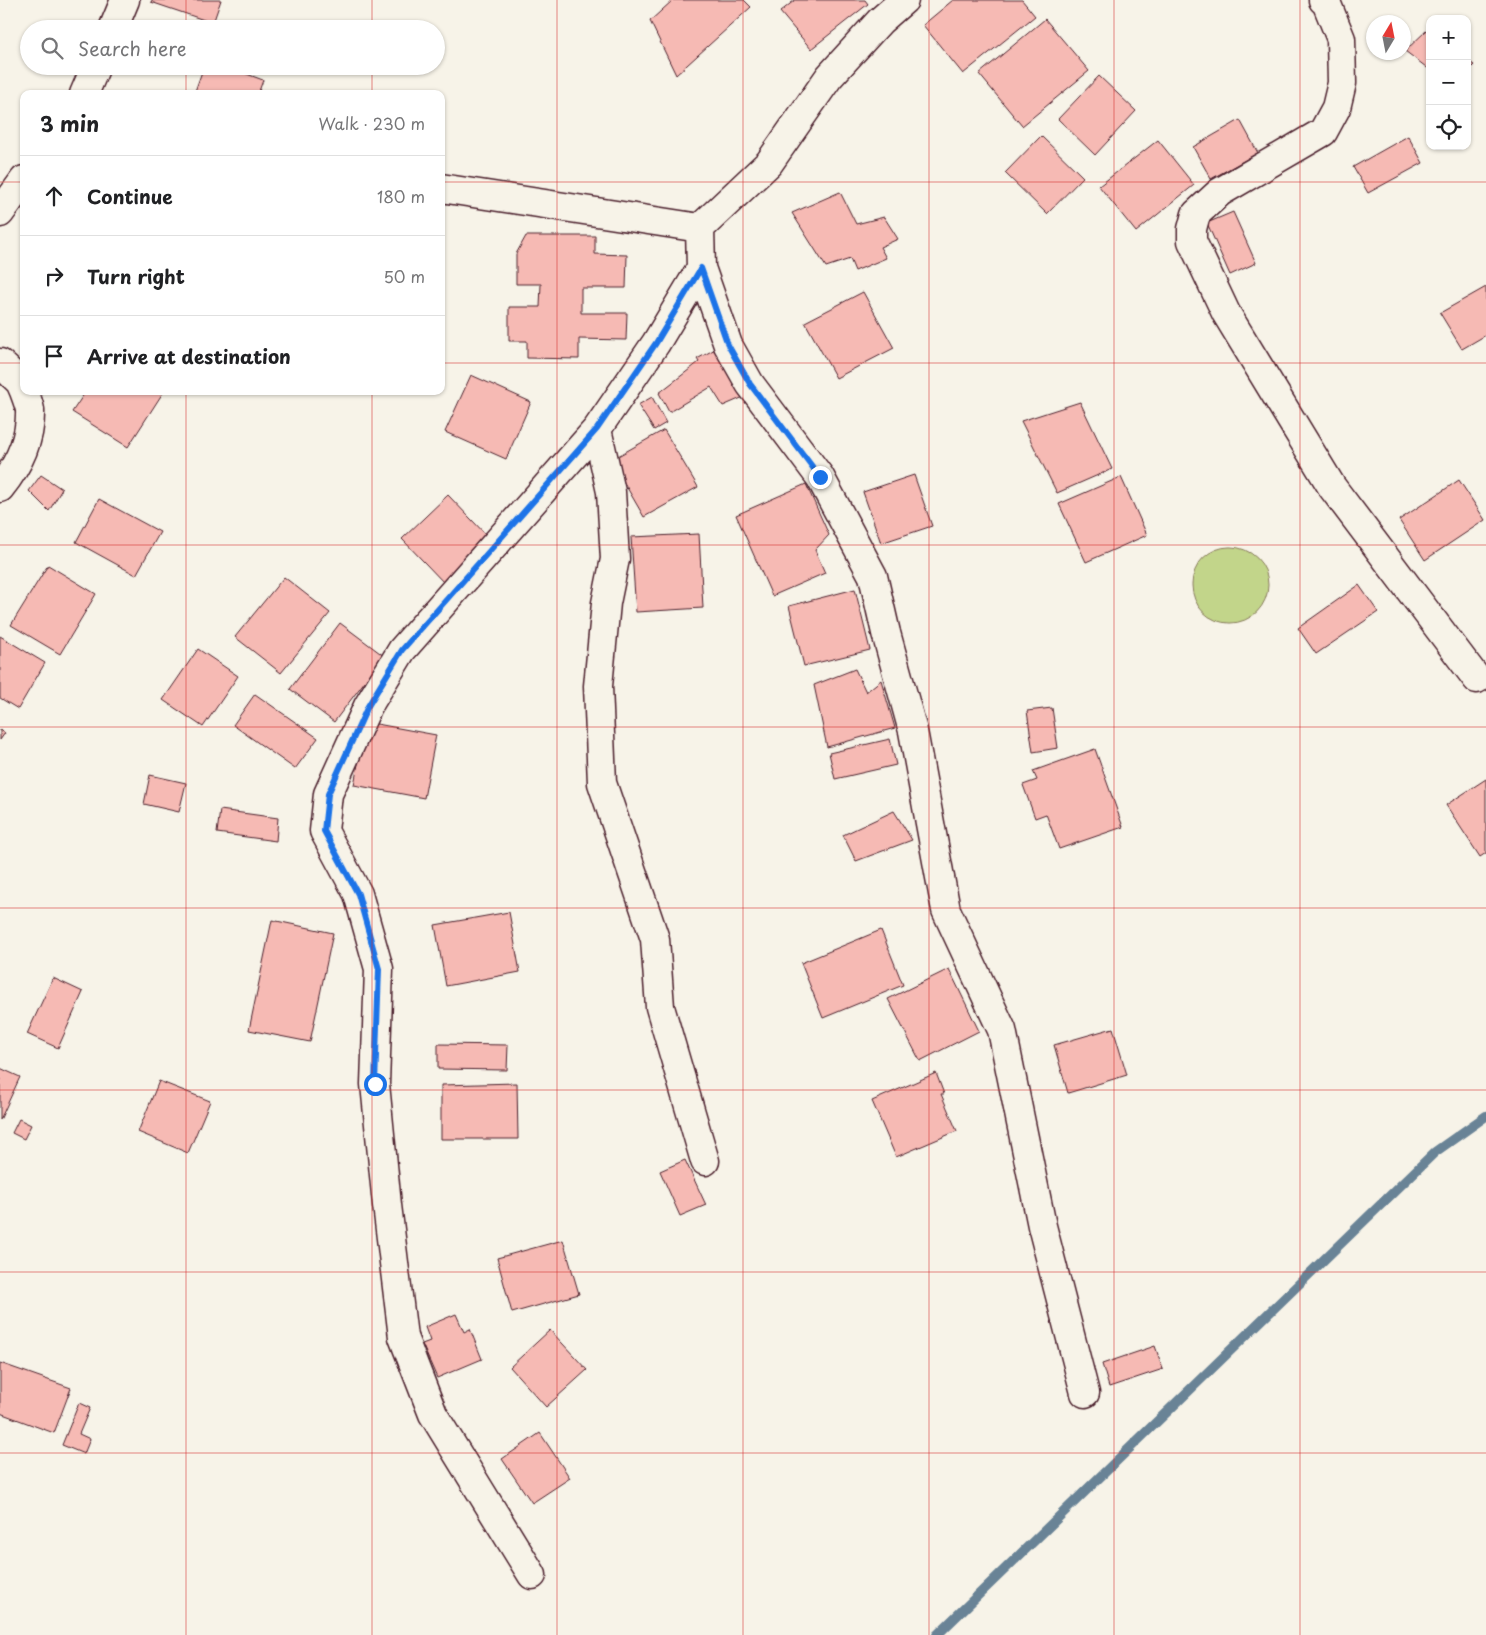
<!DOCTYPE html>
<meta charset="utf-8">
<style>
:root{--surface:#fff;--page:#f6f6f6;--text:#202124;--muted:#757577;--line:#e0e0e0}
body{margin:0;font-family:"Playpen Sans",sans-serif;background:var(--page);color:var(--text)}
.controls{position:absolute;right:15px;top:15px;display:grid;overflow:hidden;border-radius:10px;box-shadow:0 1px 4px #0004}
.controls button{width:45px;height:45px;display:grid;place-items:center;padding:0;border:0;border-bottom:1px solid var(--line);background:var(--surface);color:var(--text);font:25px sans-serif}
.compass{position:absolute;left:1366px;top:15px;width:45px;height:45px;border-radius:50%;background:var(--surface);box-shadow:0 1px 4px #0004;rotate:10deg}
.stop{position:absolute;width:15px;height:15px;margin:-11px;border:4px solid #1a73e8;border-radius:50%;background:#fff}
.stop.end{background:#1a73e8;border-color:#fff;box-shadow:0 1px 5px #0008}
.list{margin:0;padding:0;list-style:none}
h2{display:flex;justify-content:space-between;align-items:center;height:65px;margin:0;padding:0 20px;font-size:21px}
h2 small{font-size:16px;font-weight:400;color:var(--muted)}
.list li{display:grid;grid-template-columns:32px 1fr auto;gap:15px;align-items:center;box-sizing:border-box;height:80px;padding:0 20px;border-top:1px solid var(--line)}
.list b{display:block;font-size:19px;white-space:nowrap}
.list em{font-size:16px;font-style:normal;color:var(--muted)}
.icon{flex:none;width:28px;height:28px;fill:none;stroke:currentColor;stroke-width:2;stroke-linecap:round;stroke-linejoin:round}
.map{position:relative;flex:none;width:1486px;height:1635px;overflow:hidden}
.search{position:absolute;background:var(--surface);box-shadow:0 1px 4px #0004;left:20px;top:20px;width:425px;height:55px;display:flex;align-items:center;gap:12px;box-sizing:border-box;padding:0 18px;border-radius:28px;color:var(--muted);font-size:19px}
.panel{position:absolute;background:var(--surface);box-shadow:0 1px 4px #0004;left:20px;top:90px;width:425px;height:305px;border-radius:10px}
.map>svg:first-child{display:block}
.green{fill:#c2d58a;stroke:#867a5a}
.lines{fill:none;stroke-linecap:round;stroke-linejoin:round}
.stream{stroke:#698396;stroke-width:10}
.building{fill:#f6bab4;stroke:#4a1f2b}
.street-casing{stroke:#4a1f2b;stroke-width:31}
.street{stroke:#f7f3e8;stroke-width:28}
.route{stroke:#1a73e8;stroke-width:6}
.grid{fill:none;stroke:#d62828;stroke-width:1;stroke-opacity:0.55}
</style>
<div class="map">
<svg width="1486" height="1635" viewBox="0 0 1486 1635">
<rect width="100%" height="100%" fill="#f7f3e8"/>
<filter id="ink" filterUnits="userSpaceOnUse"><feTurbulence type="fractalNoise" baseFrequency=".02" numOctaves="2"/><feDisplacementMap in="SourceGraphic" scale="10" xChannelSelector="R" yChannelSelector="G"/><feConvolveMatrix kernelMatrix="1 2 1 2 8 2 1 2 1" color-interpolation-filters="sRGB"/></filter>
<g filter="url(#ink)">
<!-- green -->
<path class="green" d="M1192 585a38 38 0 1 1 76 0a38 38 0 1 1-76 0Z"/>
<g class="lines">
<!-- stream -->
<path class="stream" d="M937 1635 1435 1152 1486 1116"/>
</g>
<!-- building -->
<path class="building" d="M152 0H221L213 23 151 2Z
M673 0H744L751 7 676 75 650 21Z
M795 0H865L868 4 811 49 780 12Z
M953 0H1022L1035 16 963 74 923 25Z
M1045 19 1089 71 1022 126 979 74Z
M1428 29 1430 30V70L1405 51Z
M1467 60 1474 65 1467 72Z
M204 66H225L263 80 258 94H194Z
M1099 76 1136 111 1095 155 1058 119Z
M1240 120 1258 153 1211 179 1193 147Z
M1041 136 1083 177 1047 214 1005 173Z
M1408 136 1423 163 1368 193 1353 167Z
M1158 140 1194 185 1136 232 1099 186Z
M840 192 856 224 884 217 898 239 880 247 886 258 855 271 850 259 826 267 792 213Z
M1233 212 1256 263 1230 275 1207 223Z
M526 236H595V254L627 255 626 288H581V313H627L626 340 579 339V359L527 358V341H509V307H540L541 284H516V254Z
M1486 287V335L1462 349 1440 313Z
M863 292 894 348 836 378 805 322Z
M717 348 746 396 723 406 711 387 669 412 659 393 699 362 697 359Z
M471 375 531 402 506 459 445 432Z
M86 391H164L128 447 72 412Z
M652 397 666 423 654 430 638 405Z
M1080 402 1112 469 1057 493 1021 421Z
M664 430 698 487 644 517 611 460Z
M41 475 62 489 49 511 29 491Z
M914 475 932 526 881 543 863 492Z
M1121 477 1147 535 1086 562 1059 504Z
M1459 480 1485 520 1425 560 1399 520Z
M806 484 829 535 815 550 825 573 772 596 736 515Z
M448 495 492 541 446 585 402 539Z
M99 499 160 532 136 575 76 542Z
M699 534 703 608 636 612 631 537Z
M48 565 96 594 60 654 11 625Z
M284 577 330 613 281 673 235 637Z
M1359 585 1378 612 1316 654 1298 628Z
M855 589 870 650 804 666 789 606Z
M340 623 384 656 334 722 290 689Z
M0 636 45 663 18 709 0 698Z
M198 649 238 676 203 727 163 700Z
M855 669 866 692 881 680 895 728 827 747 814 685Z
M255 694 318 738 295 769 233 725Z
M1052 708 1058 748 1033 752 1027 711Z
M366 722 436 735 424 798 354 785Z
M0 730 5 733 0 740Z
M890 739 896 765 835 779 829 753Z
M1095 749 1123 827 1059 849 1046 814 1035 818 1023 785 1037 780 1033 771Z
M150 775 186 783 179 812 144 804Z
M1486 779V853L1480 857 1446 805Z
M220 810 278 818 276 841 217 833Z
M894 811 912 840 856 861 843 835Z
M509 912 520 972 446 986 435 925Z
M272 920 333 933 310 1042 249 1030Z
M881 930 903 985 823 1018 801 963Z
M949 969 979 1031 920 1061 888 999Z
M53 978 83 992 58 1048 27 1034Z
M1113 1028 1127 1075 1068 1093 1054 1045Z
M438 1044 508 1045 507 1070 438 1069Z
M0 1068 20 1077 0 1120Z
M936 1073 944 1094H941L957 1131 896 1157 872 1101Z
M159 1081 210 1101 188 1153 138 1132Z
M517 1083 518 1139H441V1085Z
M19 1119 31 1125 24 1139 12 1133Z
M685 1160 706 1205 680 1216 660 1171Z
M563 1240 579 1294 512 1313 497 1258Z
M456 1314 464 1332 470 1329 482 1359 437 1378 422 1344 430 1341 425 1327Z
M550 1330 587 1370 546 1407 510 1367Z
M1155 1346 1163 1369 1109 1387 1102 1364Z
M0 1363 71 1388 54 1433 0 1413Z
M79 1403 90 1408 79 1434 90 1439 84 1454 62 1445Z
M540 1433 570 1478 532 1503 502 1459Z"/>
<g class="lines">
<!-- street casing -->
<g class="street-casing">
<path id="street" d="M1323 0 1326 2 1341 39 1342 83 1336 108 1323 132 1220 192 1196 214 1192 229V241L1226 313 1332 487 1477 679
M113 29 125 0
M84 94 96 66
M441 188 700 228 769 163 829 77 880 21 904 0
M0 213 24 180
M700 228 701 268 728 345 750 384 820 477 873 576 886 633 913 731 946 910 1002 1030 1042 1226 1085 1393
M0 363 20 382 24 391
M597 429 611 492 615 559 606 603 598 686 602 783 655 939 660 1007 705 1161
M0 488C18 466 31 439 30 410 29 404 26 397 24 391
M532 1575 433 1414 403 1337 387 1205 375 1084 379 969 358 894 324 831 328 794 368 706 402 650 597 429 656 343 701 268"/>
</g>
<!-- street -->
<use href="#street" class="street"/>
</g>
</g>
<g class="lines" filter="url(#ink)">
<!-- route -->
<path class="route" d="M375 1084 379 969 358 894 324 831 328 794 368 706 402 650 597 429 656 343 701 268 728 345 750 384 820 477"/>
</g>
<!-- grid -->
<path class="grid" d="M186 0V29M372 0V29M557 0V1635M743 0V1635M929 0V1635M1114 0V1635M1300 0V1635M186 66V94M372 66V94M0 182H24M441 182H1486M0 363H24M441 363H1486M186 391V1635M372 391V1635M0 545H1486M0 727H1486M0 908H1486M0 1090H1486M0 1272H1486M0 1453H1486"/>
</svg>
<div class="controls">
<button>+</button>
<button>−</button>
<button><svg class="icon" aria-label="locate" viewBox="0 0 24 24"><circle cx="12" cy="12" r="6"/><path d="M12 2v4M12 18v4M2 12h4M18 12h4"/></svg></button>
</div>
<svg class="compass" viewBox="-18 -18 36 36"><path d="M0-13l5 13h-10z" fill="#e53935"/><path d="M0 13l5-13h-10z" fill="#757577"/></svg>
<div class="stop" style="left:375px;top:1084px"></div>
<div class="stop end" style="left:820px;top:477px"></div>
<div class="search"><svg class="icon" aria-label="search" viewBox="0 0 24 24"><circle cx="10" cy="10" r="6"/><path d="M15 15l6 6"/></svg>Search here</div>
<section class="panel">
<h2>3 min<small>Walk · 230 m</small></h2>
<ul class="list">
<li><svg class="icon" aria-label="ahead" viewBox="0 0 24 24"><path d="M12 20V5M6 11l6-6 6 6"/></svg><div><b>Continue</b></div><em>180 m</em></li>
<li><svg class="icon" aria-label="right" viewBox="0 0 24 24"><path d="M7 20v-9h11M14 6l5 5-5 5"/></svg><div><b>Turn right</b></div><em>50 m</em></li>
<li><svg class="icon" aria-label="arrive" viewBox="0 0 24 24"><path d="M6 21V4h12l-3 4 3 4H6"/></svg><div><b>Arrive at destination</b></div></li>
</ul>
</section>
</div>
